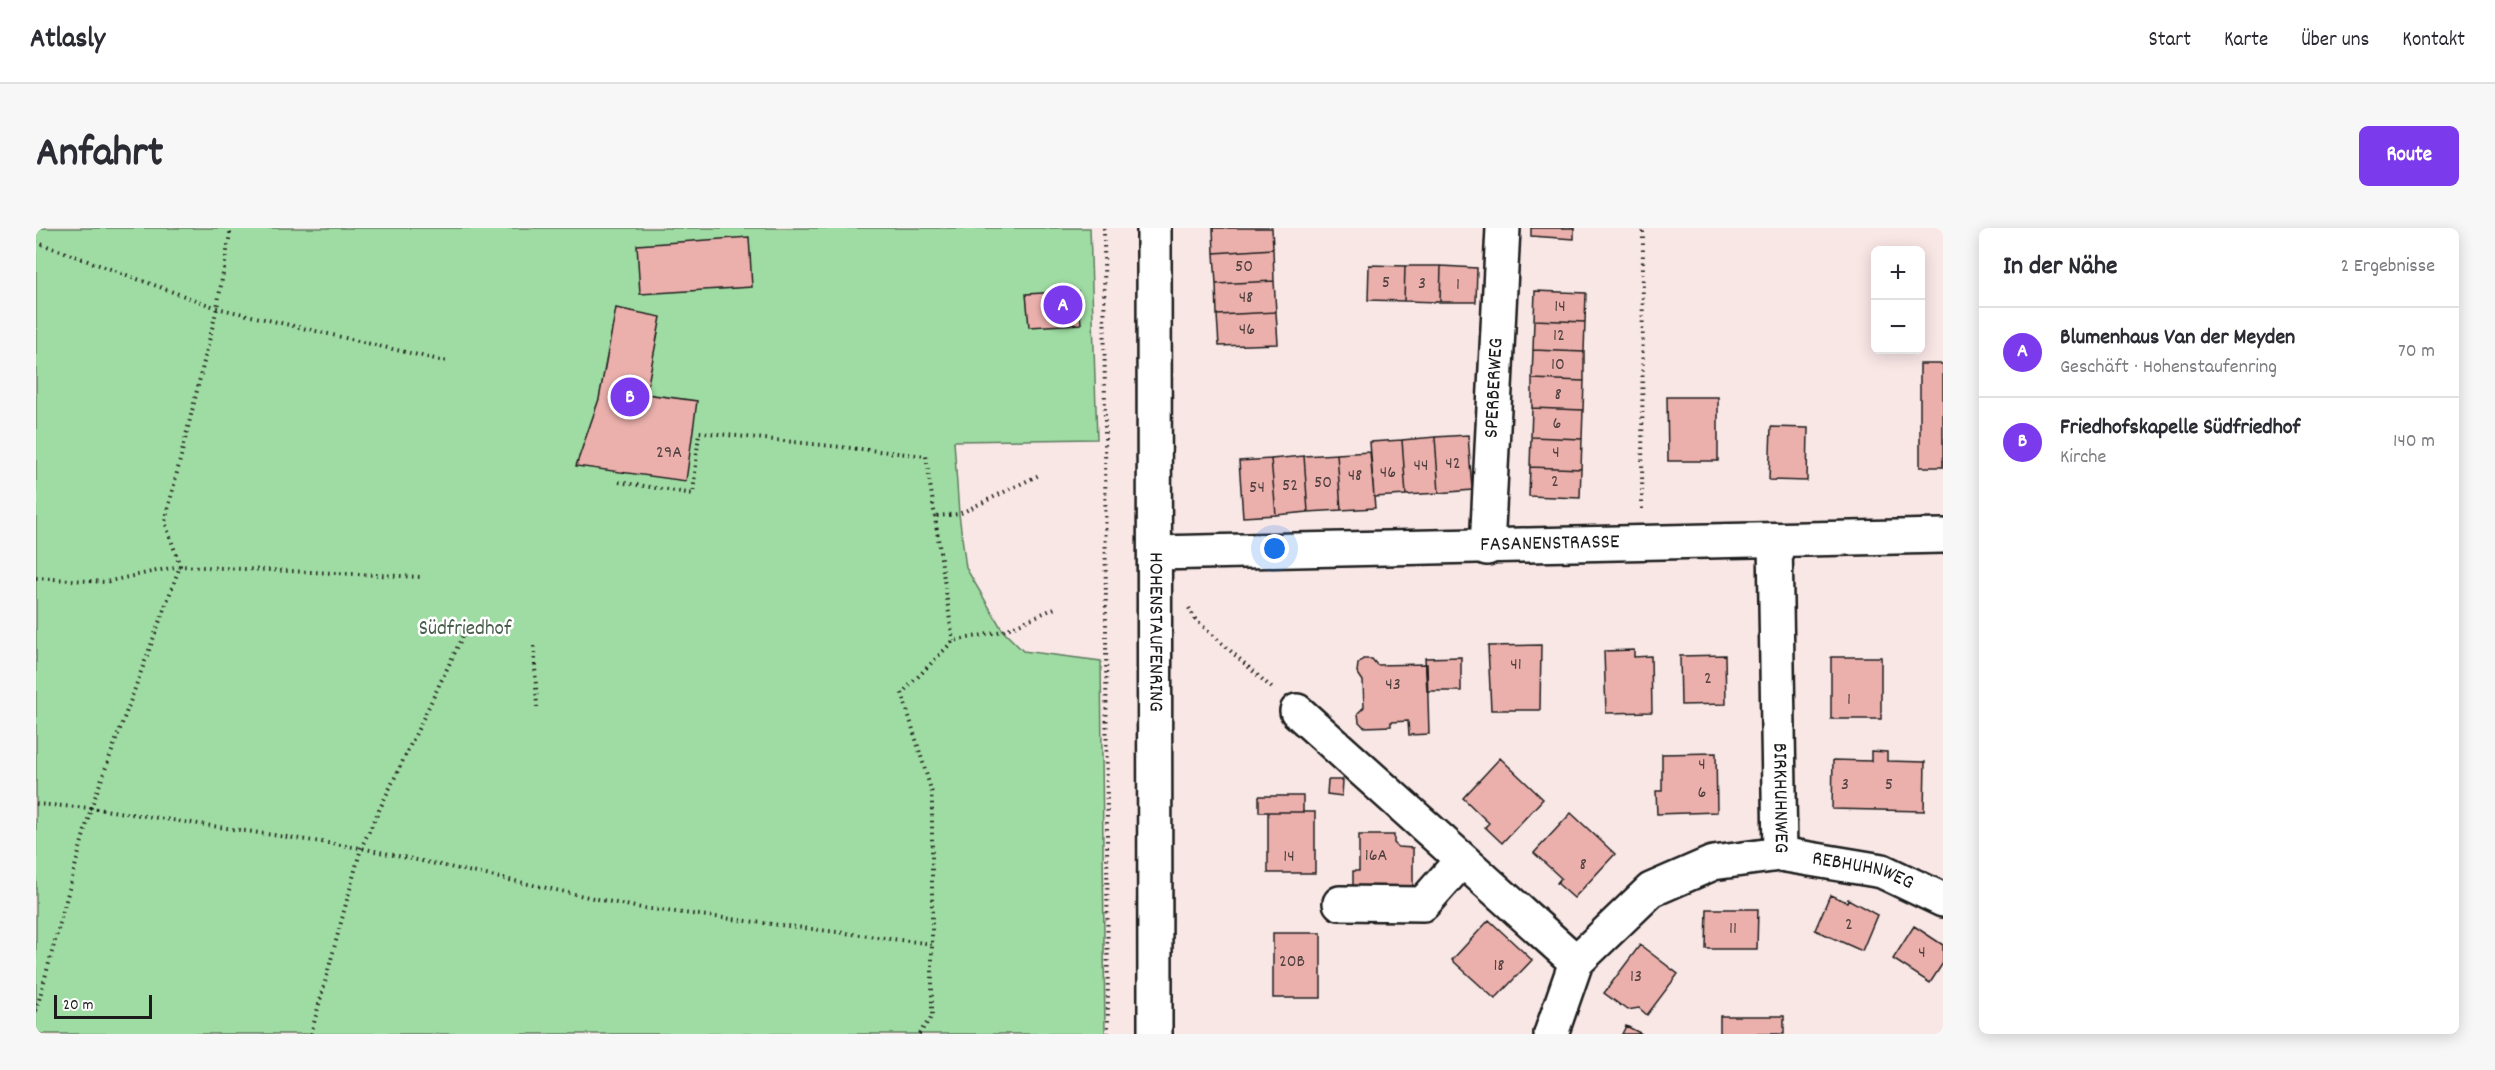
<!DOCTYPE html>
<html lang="de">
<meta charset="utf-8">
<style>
:root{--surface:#fff;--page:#f7f7f7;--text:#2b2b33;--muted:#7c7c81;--line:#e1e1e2;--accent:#7c3aed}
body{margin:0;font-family:Dekko,sans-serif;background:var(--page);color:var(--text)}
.controls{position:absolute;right:18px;top:18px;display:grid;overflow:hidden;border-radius:9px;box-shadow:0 3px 15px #0003}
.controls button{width:54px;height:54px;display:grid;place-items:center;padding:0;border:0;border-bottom:2px solid var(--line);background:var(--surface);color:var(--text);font:30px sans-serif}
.scale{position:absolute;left:18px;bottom:15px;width:98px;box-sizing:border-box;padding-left:6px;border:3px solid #1c1c1c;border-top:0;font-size:16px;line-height:21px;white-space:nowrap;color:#1c1c1c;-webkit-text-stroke:4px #fff;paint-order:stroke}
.you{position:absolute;left:1239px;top:321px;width:21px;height:21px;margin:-15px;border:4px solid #fff;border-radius:50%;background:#1a73e8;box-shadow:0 0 0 9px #1a73e833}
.badge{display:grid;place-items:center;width:39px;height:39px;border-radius:50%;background:var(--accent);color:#fff;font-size:20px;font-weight:700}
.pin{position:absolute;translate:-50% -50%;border:3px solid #fff;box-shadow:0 2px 6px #0006}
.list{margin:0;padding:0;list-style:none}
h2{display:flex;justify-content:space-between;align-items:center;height:78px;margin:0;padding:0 24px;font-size:26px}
h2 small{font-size:20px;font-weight:400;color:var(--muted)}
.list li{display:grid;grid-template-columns:39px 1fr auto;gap:18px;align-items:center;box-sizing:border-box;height:90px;padding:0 24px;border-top:2px solid var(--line)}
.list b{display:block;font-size:22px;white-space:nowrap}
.list p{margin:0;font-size:20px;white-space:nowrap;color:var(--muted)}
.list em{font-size:20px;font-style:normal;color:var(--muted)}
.map{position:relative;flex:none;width:1907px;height:806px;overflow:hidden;border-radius:9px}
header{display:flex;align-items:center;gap:36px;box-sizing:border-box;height:84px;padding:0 30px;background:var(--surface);border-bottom:2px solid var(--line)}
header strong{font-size:28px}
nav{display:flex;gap:33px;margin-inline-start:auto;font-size:21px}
.intro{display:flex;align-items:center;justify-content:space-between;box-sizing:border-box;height:144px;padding:0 36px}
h1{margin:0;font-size:42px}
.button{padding:15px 27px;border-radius:9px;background:var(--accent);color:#fff;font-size:21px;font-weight:700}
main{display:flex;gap:36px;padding:0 36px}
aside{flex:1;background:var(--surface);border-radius:9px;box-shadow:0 3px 15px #0003}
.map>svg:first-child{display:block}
.green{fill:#9fdca3;stroke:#5e7c60;stroke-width:1.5}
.building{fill:#ebb0ac;stroke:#1c1c1c;stroke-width:1.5}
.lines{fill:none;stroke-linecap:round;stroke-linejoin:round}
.minor-casing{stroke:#1c1c1c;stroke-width:38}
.path{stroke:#1c1c1c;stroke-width:4;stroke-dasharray:1.5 4.5;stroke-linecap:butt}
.minor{stroke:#fff;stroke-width:33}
.labels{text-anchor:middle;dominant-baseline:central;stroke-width:5;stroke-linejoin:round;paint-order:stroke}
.number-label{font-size:18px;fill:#504140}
.street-label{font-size:21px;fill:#1c1c1c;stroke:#fff}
.park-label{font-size:21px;fill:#4a5f4b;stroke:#fff}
</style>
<header>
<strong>Atlasly</strong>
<nav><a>Start</a><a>Karte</a><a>Über uns</a><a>Kontakt</a></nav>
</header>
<div class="intro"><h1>Anfahrt</h1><a class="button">Route</a></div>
<main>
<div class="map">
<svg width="1907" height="806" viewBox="0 0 1907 806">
<rect width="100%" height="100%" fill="#f9e7e6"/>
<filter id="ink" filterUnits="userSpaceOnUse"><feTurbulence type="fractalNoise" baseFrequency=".0167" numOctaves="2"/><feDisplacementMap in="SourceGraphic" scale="12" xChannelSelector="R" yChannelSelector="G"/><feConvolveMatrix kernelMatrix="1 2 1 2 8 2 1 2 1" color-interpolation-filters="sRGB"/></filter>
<g filter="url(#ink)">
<!-- green -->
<path class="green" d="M0 0H1054L1061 211 918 213 923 286 930 340 967 403 987 423 1065 433 1069 806H0Z"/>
<!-- building -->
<path class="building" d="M1177 0H1236L1237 21 1178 25Z
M1495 0H1538V11L1495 8Z
M713 9 716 59 604 66 601 17Z
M1237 21 1238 53 1180 56 1178 25Z
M1333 37 1369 38 1368 73 1332 72Z
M1369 38H1405L1404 74 1368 73Z
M1405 38 1441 40 1440 74H1404Z
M1238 53 1240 84 1181 87 1180 56Z
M1042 63 1045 96 993 99 990 66Z
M1499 63 1550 65 1549 94 1498 92Z
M580 80 625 89 610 166 661 173 650 253 540 238 563 171Z
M1240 84 1242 116 1183 118 1181 87Z
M1498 92 1549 94 1548 124 1497 122Z
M1497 122 1548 124V153L1496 151Z
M1884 136H1907V239H1884Z
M1496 151 1548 153 1547 182 1496 180Z
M1631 169H1682V233H1632Z
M1496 180 1547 182 1546 211 1495 209Z
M1735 199 1772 200 1771 253 1733 252Z
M1432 207 1436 262 1403 265 1399 209Z
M1399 209 1403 265 1370 267 1366 212Z
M1495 209 1546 211 1545 241 1494 239Z
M1366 212 1370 267 1338 269 1334 214Z
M1334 224 1339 280 1305 282 1301 226Z
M1301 226 1305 282 1272 284 1268 228Z
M1268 228 1272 284 1240 287 1235 231Z
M1235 231 1240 287 1207 289 1203 233Z
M1494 239 1545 241 1544 270 1493 268Z
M1505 417 1504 482H1455L1452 418Z
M1598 422V429L1615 428 1616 484 1570 485 1568 423Z
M1689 427 1690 476 1645 477 1644 428Z
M1425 429V463H1391L1389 430Z
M1795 429H1845V491H1795Z
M1327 431H1336L1341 437 1391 436 1393 506 1373 507 1372 493 1355 494V498L1328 499 1323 494 1322 485 1328 479 1327 453 1321 444 1322 436Z
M1835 523 1851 524V533L1889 534 1888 583 1796 581 1797 532 1835 533Z
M1680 525 1681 584 1621 586 1620 563H1626V526Z
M1464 530 1507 571 1466 615 1449 599 1453 595 1427 570Z
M1292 552H1307L1306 568 1291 566Z
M1223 568H1267V584H1223Z
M1232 584H1279V645H1232Z
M1535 585 1579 626 1538 670 1521 655 1525 650 1498 625Z
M1323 607H1358V615L1362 619 1377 620V666H1317V643H1323Z
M1794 667 1811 674 1812 671 1841 687 1826 723 1779 702Z
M1671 681H1722L1721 721H1670Z
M1453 692 1496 732 1459 771 1416 732Z
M1878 698 1907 717V735L1894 755 1857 731Z
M1237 705H1285V770H1237Z
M1604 717 1642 746 1611 787 1603 780 1591 782 1568 765Z
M1684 788H1748V806H1684Z
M1590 798 1606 806H1586Z"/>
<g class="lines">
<!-- minor casing -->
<g class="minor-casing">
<g id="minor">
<path id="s1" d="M1118 0 1119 806"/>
<path id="s2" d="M1739 312 1744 626"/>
<path id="s3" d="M1451 320 1467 0"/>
<path id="s4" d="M1120 325 1907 308"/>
<path d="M1261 483 1540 734"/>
<path d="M1304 675 1387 676 1425 633"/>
<path id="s5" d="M1515 806 1540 734 1615 662 1677 635 1744 626 1846 643 1907 672"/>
</g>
</g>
<!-- path -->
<path class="path" d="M1068 0 1072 806
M0 14 181 80 412 134
M583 254 657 266 663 204 890 228 917 413
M1606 281 1607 0
M901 288 923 286 1005 246
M0 350 69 354 144 338 385 349
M1153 380 1160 392 1238 462
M498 418 501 479
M0 576 55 580 325 620 599 679 897 716
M0 783 55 580 144 338 129 294 181 80 195 0
M275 806 325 620 431 399
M883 806 896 788V565L866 465 917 413 967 403 1019 380"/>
<!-- minor -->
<use href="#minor" class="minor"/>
</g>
</g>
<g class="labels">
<!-- number labels -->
<g class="number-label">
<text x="1208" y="39">50</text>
<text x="1350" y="55">5</text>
<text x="1386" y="56">3</text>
<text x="1422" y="57">1</text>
<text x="1210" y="70">48</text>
<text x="1524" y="79">14</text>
<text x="1211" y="102">46</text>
<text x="1523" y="108">12</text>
<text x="1522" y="137">10</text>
<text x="1522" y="167">8</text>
<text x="1521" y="196">6</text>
<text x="633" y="225">29A</text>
<text x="1520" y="225">4</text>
<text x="1417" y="236">42</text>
<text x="1385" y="238">44</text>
<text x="1352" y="245">46</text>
<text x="1319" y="248">48</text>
<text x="1519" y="254">2</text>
<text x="1287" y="255">50</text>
<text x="1254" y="258">52</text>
<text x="1221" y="260">54</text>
<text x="1480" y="437">41</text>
<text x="1672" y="451">2</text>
<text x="1357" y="457">43</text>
<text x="1813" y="472">1</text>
<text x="1666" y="537">4</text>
<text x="1809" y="557">3</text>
<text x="1853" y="557">5</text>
<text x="1666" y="565">6</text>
<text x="1340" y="628">16A</text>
<text x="1253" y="629">14</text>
<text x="1547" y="637">8</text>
<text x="1813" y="697">2</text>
<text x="1697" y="701">11</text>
<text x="1886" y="725">4</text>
<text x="1256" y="734">20B</text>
<text x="1463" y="738">18</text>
<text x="1600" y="749">13</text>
</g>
<!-- street labels -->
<g class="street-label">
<text stroke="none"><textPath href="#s3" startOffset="160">SPERBERWEG</textPath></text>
<text stroke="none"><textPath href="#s4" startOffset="394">FASANENSTRASSE</textPath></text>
<text stroke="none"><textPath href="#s1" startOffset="404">HOHENSTAUFENRING</textPath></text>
<text stroke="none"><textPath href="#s2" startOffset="258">BIRKHUHNWEG</textPath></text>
<text stroke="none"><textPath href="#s5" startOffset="400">REBHUHNWEG</textPath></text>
</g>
<!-- park labels -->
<g class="park-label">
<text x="429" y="402">Südfriedhof</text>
</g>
</g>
</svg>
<div class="controls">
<button>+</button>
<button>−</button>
</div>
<div class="scale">20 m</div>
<div class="you"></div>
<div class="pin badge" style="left:1027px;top:77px">A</div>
<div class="pin badge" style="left:594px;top:169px">B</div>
</div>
<aside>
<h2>In der Nähe<small>2 Ergebnisse</small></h2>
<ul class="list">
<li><span class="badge">A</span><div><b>Blumenhaus Van der Meyden</b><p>Geschäft · Hohenstaufenring</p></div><em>70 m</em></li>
<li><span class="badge">B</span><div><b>Friedhofskapelle Südfriedhof</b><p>Kirche</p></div><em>140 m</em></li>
</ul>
</aside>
</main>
